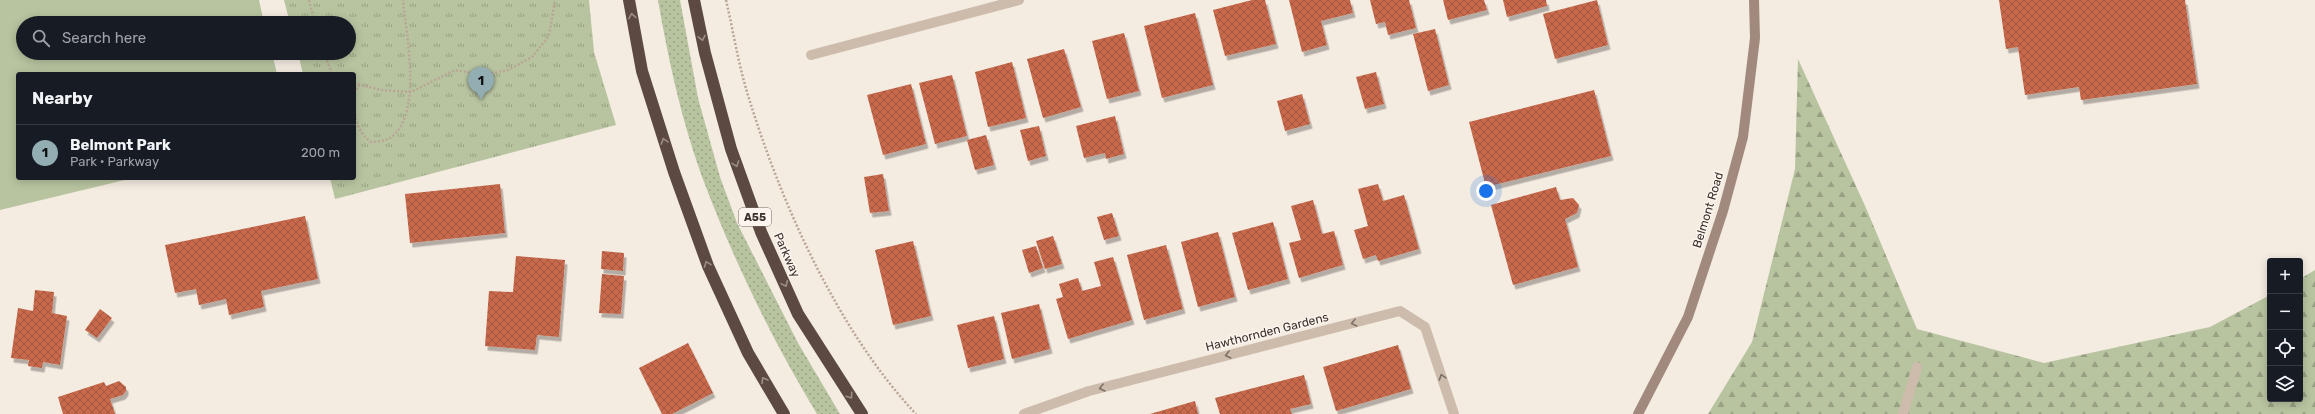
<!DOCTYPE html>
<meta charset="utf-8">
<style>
:root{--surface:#171b24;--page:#20242c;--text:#f1f3f6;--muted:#9ea1a6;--line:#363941;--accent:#92aeb2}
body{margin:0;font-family:Rubik,sans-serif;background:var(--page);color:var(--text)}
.controls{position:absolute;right:12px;bottom:12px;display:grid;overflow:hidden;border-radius:4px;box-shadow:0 2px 10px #0003}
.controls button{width:36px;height:36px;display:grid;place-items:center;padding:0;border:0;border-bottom:1px solid var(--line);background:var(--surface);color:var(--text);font:20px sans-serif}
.you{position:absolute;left:1486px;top:191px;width:14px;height:14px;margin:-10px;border:3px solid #fff;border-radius:50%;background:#1a73e8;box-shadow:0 0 0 6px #1a73e833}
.badge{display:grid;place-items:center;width:26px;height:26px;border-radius:50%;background:var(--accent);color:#111;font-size:13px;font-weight:700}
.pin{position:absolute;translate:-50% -33px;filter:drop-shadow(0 1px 2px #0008)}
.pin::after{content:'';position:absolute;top:21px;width:14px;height:12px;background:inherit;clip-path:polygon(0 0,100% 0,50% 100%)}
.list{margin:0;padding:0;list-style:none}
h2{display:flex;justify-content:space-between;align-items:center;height:52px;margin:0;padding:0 16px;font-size:17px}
h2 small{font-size:13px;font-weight:400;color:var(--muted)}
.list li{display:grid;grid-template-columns:26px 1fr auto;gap:12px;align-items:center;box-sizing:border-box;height:56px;padding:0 16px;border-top:1px solid var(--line)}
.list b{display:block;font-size:15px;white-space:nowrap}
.list p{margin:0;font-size:13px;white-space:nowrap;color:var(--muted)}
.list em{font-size:13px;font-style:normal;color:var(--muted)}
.icon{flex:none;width:22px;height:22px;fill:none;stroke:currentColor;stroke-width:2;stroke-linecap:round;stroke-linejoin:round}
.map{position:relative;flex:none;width:2315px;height:414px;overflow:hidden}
.search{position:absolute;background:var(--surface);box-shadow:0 2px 10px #0003;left:16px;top:16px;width:340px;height:44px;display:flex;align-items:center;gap:10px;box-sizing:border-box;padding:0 14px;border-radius:22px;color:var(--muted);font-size:15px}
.panel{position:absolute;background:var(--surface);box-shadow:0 2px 10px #0003;left:16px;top:72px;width:340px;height:108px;border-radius:4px}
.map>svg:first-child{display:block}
.grass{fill:url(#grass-dots)}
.forest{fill:url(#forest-firs)}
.park{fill:url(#park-tufts)}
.pitch{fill:#b8c4a0}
.building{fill:url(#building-cross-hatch);filter:url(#shadow)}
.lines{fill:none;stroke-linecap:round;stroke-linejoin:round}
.path{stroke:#b9a596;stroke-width:2.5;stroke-dasharray:2 2;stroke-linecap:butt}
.lane{stroke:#cdbbac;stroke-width:10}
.street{stroke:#cdbbac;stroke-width:10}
.secondary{stroke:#a18a7d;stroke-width:10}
.highway{stroke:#5c4a42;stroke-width:12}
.oneway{stroke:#9c8e87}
.oneway2{stroke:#7d6f65}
.labels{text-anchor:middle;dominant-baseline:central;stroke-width:3;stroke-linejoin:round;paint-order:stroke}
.shield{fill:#fbf5ee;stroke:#756b66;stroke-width:1}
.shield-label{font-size:11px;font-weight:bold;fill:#3b302b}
.street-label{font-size:12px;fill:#3b302b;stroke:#fbf5ee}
</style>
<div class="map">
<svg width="2315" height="414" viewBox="0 0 2315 414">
<defs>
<pattern id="grass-dots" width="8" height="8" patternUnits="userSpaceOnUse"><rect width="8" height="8" fill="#b8c4a0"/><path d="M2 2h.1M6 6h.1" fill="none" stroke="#97a083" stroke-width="1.8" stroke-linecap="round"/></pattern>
<pattern id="forest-firs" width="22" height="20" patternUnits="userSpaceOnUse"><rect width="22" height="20" fill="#b8c4a0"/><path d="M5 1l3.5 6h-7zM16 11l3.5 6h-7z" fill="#97a083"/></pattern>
<pattern id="park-tufts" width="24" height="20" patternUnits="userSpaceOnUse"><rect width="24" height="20" fill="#b8c4a0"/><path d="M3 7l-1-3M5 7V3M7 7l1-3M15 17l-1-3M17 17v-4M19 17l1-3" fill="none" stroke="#97a083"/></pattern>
<pattern id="building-cross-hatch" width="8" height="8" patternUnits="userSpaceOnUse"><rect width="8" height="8" fill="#c8694b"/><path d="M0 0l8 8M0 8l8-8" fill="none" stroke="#a4573f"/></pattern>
<filter id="shadow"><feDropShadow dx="2.5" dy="4.5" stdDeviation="0" flood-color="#0004"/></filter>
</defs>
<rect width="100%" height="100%" fill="#f4ebe1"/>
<!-- grass -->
<path class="grass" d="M658 0H680L698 98 720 177 737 223 798 343 840 414H817C771 338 732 257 701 174 681 118 668 58 658 0Z"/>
<!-- forest -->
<path class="forest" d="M1798 59 1866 208 1917 329 2044 363 2210 327 2270 295V399H2300V279L2315 270V414H1708L1752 342 1795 169Z"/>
<!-- park -->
<path class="park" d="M284 0H589L594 52 616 125 335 199 330 178H354V74H303L298 53H349V23H290Z"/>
<!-- pitch -->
<path class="pitch" d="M0 0H259L264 23H23V53H272L277 74H18V178H133L0 210Z"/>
<!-- building -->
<path class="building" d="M1252 0H1265L1276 44 1225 56 1213 10Z
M1289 0H1350L1353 13 1321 21 1327 45 1302 52Z
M1370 0H1409L1416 28 1388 35 1385 22 1376 24Z
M1443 0H1484L1487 10 1448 20Z
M1503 0H1546L1547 6 1507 17Z
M1597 0 1608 45 1555 59 1543 14Z
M1999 0H2185L2197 84 2081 100 2079 87 2025 95 2018 47 2006 49Z
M1195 13 1213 85 1162 98 1144 26Z
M1435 29 1449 85 1428 91 1413 34Z
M1124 33 1139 91 1107 99 1092 41Z
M1064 49 1081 107 1043 118 1027 59Z
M1012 62 1026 118 988 127 975 72Z
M1376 72 1384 104 1365 109 1356 77Z
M952 75 967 136 935 144 919 83Z
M911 84 926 144 883 155 867 95Z
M1594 90 1611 156 1486 187 1469 122Z
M1302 94 1310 124 1285 131 1277 101Z
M1115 116 1124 154 1106 159 1105 153 1084 158 1076 126Z
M1039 126 1046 156 1028 161 1020 130Z
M986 135 994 165 975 170 967 140Z
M883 174 889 211 870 213 864 177Z
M500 184 505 233 410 243 405 194Z
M1378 184 1383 201 1404 195 1419 249 1378 261 1376 255 1363 259 1354 230 1368 226 1358 189Z
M1556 187 1560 200 1573 198 1579 205 1577 213 1565 219 1578 267 1513 285 1491 205Z
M1313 200 1322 234 1334 231 1343 265 1299 278 1289 243 1301 240 1291 206Z
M1112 213 1119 236 1104 240 1097 217Z
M305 216 318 279 261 291 264 307 229 315 226 299 199 305 196 289 175 293 165 245Z
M1273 222 1288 279 1248 290 1232 233Z
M1218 232 1235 297 1198 307 1181 242Z
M1053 236 1062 264 1045 269 1036 241Z
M913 241 931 316 893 325 875 250Z
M1166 245 1183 309 1144 320 1127 255Z
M1036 246 1043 268 1029 273 1022 250Z
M602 251 624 253 623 271 601 269Z
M516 256 565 260 559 337 537 335 535 350 485 346 489 291 513 292Z
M1113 257 1132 320 1068 339 1056 299 1063 297 1059 284 1078 278 1082 291 1101 286 1094 262Z
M602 274 624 276 621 314 599 313Z
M35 290 54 292 52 313 67 316 60 365 43 362 42 368 28 366 29 360 11 358 18 308 33 311Z
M1039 304 1050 349 1012 359 1001 313Z
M100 309 112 318 97 338 85 330Z
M994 316 1004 359 968 368 957 325Z
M688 343 713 393 672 414H662L639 368Z
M1398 345 1411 389 1336 411 1323 367Z
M1304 375 1311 404 1290 409 1292 414H1220L1215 398Z
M119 381 126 387V391L123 395 110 399 115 414H63L58 397 104 382 106 386Z
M1195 401 1198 414H1150Z"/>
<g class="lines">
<!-- path -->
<path class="path" d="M309 0 315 23
M726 0C733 30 738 62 747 92 780 201 837 330 916 414
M324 53 332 74
M354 83 381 90 411 92 455 70 484 75 508 70 532 57 549 36 555 0
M354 93 359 85
M354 106C355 121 359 133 371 142 379 141 388 141 394 135 422 108 406 35 403 0"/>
<!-- lane -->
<path class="lane" d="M1903 414 1917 367"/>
<!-- street -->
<path class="street" d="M811 55 1019 0
M1024 414 1089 391 1400 311 1425 327 1454 414"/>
<!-- secondary -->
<path class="secondary" d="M1638 414 1688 317 1723 211 1743 137 1755 38 1754 0"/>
<!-- highway -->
<path class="highway" d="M629 0 642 71 674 172 708 266 748 353 784 414
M694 0 705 53 731 149 761 232 798 314 862 414"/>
</g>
<!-- one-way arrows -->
<defs><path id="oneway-chevron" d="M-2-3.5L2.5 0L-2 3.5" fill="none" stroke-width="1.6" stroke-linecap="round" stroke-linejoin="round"/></defs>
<g class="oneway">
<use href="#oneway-chevron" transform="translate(632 16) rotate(-100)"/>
<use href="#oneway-chevron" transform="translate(702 38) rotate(78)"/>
<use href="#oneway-chevron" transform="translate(664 141) rotate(-108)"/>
<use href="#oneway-chevron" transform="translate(736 164) rotate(70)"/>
<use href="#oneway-chevron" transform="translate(707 264) rotate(-111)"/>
<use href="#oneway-chevron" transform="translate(785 284) rotate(66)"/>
<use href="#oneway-chevron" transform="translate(764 380) rotate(-121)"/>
<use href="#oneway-chevron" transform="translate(850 396) rotate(56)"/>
</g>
<g class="oneway2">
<use href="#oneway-chevron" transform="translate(1354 323) rotate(166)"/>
<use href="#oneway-chevron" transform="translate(1228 355) rotate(166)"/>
<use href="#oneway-chevron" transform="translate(1442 377) rotate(-108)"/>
<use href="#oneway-chevron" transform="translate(1102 388) rotate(166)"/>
</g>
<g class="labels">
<!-- shield labels -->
<rect class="shield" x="739" y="208" width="32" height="18" rx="3"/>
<g class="shield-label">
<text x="755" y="217">A55</text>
</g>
<!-- street labels -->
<g class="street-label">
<text transform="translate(1708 210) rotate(-73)">Belmont Road</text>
<text transform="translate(787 255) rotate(66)">Parkway</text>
<text transform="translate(1267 332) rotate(-14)">Hawthornden Gardens</text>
</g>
</g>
</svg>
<div class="controls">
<button>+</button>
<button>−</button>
<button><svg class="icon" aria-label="locate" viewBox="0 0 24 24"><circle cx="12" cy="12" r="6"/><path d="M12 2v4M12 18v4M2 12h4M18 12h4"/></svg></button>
<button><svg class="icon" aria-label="layers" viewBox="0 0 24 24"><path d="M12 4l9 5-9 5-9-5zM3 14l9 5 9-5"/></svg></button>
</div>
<div class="you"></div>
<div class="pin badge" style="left:481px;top:100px">1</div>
<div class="search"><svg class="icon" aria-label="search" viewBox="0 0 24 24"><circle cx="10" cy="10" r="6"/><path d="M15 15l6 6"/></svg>Search here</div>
<section class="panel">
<h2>Nearby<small></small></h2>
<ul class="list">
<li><span class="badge">1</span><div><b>Belmont Park</b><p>Park · Parkway</p></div><em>200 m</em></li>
</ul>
</section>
</div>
